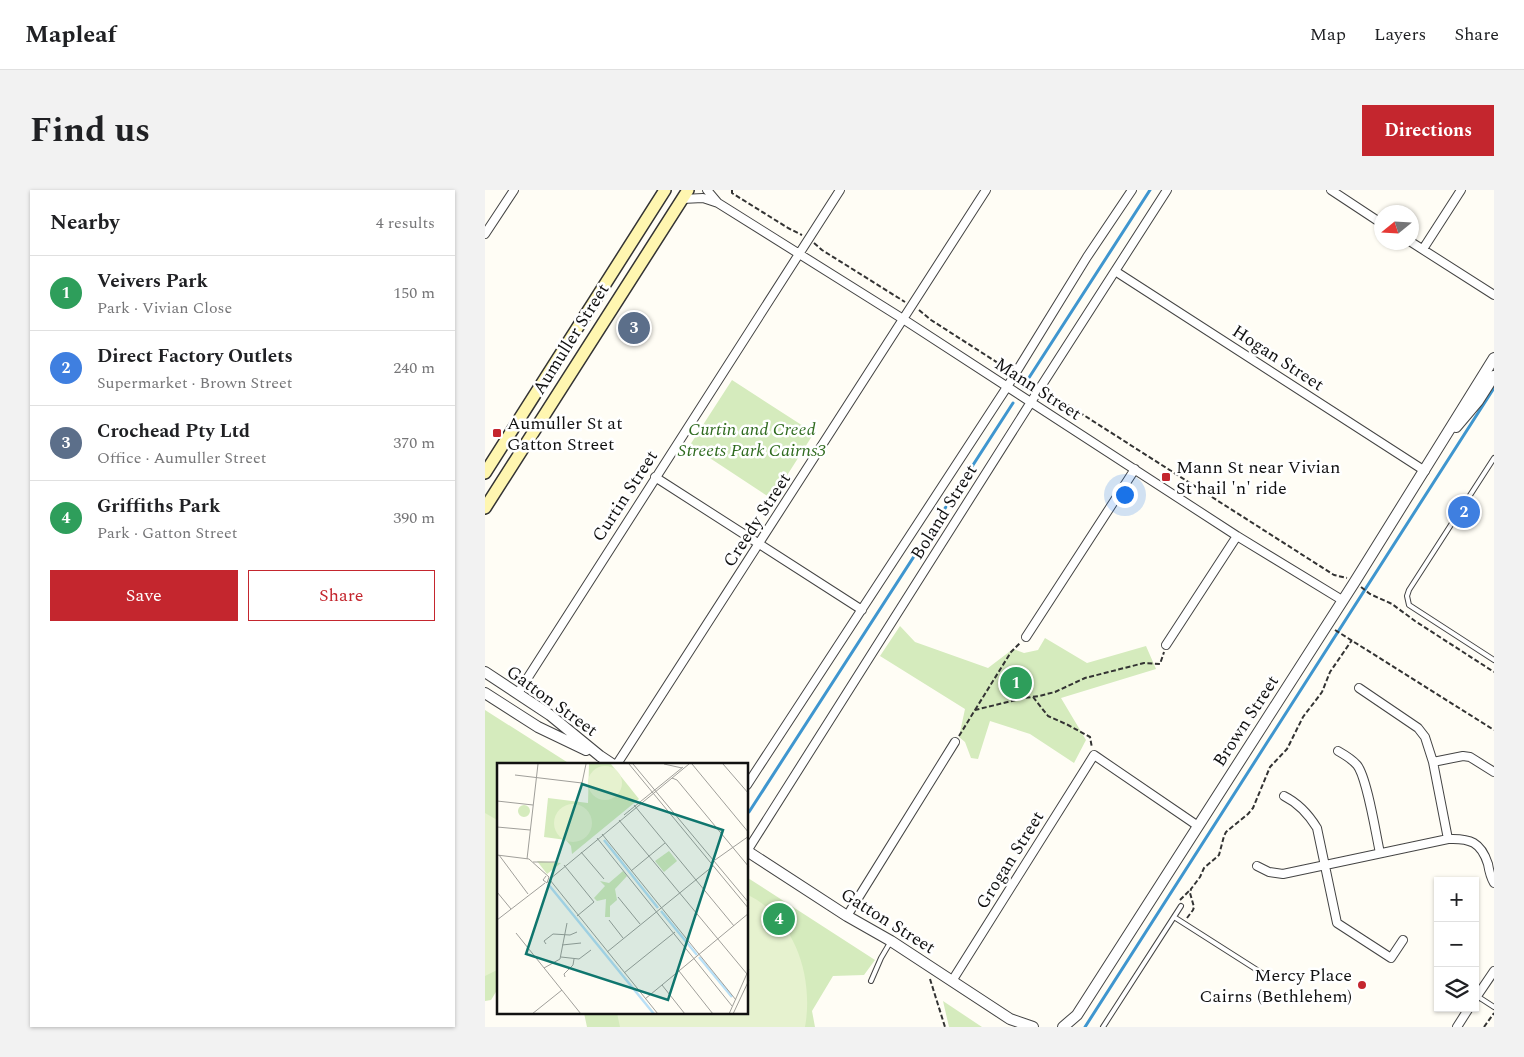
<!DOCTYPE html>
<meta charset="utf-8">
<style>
:root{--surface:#fff;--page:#f2f2f2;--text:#202124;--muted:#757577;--line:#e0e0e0;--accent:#c4262e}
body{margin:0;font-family:Spectral,serif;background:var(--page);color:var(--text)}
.controls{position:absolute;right:15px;bottom:15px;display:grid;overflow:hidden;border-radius:0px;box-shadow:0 1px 4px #0004}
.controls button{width:45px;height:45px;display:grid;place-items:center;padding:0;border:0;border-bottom:1px solid var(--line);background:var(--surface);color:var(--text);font:25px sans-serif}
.compass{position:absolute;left:889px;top:15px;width:45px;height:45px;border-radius:50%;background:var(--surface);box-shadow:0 1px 4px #0004;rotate:252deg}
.you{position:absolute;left:639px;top:304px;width:18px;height:18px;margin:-12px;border:4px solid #fff;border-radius:50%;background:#1a73e8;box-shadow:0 0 0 8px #1a73e833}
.badge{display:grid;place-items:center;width:32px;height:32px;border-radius:50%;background:var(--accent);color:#fff;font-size:16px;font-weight:700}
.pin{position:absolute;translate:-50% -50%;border:2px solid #fff;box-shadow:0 1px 5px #0006}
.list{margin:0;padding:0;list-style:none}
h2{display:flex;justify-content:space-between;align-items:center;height:65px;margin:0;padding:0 20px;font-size:21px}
h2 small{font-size:16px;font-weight:400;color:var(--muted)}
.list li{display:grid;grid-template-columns:32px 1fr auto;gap:15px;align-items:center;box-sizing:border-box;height:75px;padding:0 20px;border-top:1px solid var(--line)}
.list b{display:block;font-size:19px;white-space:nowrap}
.list p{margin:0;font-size:16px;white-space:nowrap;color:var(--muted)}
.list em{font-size:16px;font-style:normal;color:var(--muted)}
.actions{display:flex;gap:10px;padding:15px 20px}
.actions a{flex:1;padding:11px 0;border:1px solid var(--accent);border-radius:0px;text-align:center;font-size:18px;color:var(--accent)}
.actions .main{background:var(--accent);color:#fff}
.icon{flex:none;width:28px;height:28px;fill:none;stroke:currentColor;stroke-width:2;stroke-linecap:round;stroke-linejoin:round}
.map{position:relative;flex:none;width:1009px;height:837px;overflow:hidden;border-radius:0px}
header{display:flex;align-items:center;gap:30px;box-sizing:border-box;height:70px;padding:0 25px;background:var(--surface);border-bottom:1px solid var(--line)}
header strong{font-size:24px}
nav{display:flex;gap:28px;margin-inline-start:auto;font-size:18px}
.intro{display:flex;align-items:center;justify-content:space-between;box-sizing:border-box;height:120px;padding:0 30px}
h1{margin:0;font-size:35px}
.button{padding:12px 22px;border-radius:0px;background:var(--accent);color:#fff;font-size:18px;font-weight:700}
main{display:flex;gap:30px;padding:0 30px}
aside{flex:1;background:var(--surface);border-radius:0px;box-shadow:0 1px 4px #0004}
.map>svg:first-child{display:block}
.green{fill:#d5ebbd}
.pitch{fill:#e6f2cf}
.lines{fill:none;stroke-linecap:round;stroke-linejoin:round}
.stream{stroke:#3f96cf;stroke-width:3}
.service-casing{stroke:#444;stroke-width:6}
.minor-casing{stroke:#444;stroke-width:10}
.tertiary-casing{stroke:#444;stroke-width:12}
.secondary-casing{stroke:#333;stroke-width:14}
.path{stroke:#333;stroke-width:2;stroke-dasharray:5 2.5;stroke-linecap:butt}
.service{stroke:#fff;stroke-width:4}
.minor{stroke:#fff;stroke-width:8}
.tertiary{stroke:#fff;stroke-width:10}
.secondary{stroke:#fff6b0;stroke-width:11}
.poi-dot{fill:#c4262e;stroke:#fff;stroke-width:2}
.labels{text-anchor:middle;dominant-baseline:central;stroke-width:5;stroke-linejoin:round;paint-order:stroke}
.street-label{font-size:18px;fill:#111;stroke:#fff}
.poi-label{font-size:18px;fill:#111;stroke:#fff;text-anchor:start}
.park-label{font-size:18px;font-style:italic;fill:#2f6b1f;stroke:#fff}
.inset-river{fill:none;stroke:#b9e0f7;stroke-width:2.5}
.inset-road{fill:none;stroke:#a09f9a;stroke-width:1}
.view{fill:#0f766e;fill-opacity:0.15;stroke:#0f766e;stroke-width:2.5}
.inset-edge{fill:none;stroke:#111;stroke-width:2.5}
</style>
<header>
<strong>Mapleaf</strong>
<nav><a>Map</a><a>Layers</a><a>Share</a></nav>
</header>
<div class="intro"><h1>Find us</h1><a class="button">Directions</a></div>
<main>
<aside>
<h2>Nearby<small>4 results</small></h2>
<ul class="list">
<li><span class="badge" style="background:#2e9e5b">1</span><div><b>Veivers Park</b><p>Park · Vivian Close</p></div><em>150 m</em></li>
<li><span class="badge" style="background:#3f7fe0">2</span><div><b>Direct Factory Outlets</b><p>Supermarket · Brown Street</p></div><em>240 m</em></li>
<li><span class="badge" style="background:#5c6f8a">3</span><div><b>Crochead Pty Ltd</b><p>Office · Aumuller Street</p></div><em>370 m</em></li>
<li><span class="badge" style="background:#2e9e5b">4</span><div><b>Griffiths Park</b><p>Park · Gatton Street</p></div><em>390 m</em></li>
</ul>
<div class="actions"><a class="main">Save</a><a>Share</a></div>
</aside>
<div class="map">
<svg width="1009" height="837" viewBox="0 0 1009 837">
<rect width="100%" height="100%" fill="#fffdf5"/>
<!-- green -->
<path class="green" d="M247 190 329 243 287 309 205 255Z
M415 436 430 452 503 478 528 459 539 463 553 460 560 448 602 473 661 456 671 479 576 508 601 550 589 573 545 544 505 531 493 569 486 568 480 552 474 547 480 519 395 466Z
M0 520 85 574H14V797L6 810 0 811Z
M263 688 390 770 379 785 348 786 327 821 330 837H102L99 823H262Z
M458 811 497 837H464Z"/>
<!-- pitch -->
<path class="pitch" d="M0 623 14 631V779L0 786Z
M263 705C310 728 329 787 320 837H135L132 823H262Z"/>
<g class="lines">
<!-- stream -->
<path class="stream" d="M538 197 665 0
M264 622 528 213
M600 837 1009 198"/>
<!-- service casing -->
<g class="service-casing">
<path id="service" d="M1009 268 924 400 922 406 924 415 1009 470
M689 727 780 785
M386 791 396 768 406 751
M992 806 1009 817
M618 837 696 716"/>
</g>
<!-- minor casing -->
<g class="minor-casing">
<path id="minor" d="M222 0 233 13
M846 0 896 33
M197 9 218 8 233 13 418 129 752 346 857 410
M0 44 29 0
M926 52 1009 105
M938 59 976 0
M630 81 940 281
M170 287 377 420
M541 447 650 279
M681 455 752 346
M874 498 933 538 940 547 948 572 963 649
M33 503 355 0
M853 561C860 565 867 569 872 575 882 587 891 645 895 663
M948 572 978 566 985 567 1009 582
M132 574 501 0
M262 595 522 197 602 67 647 0
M799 606C813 613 824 625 832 638L852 733 906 768 918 750
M262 661 546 212 682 0
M772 676 784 682 798 684 963 649C985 648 996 652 1003 674 1004 680 1006 688 1009 693
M362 726 470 552
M467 791 609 565 713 636
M990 809 1009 781
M972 837 984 818"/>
</g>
<!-- tertiary casing -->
<g class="tertiary-casing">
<path id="tertiary" d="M971 237 993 211 1009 186
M0 482 65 525 115 566 127 574
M0 503 53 537 101 560
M262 661 362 726 406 751 525 829 548 837
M578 837 592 825 869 393 1009 168"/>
</g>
<!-- secondary casing -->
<g class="secondary-casing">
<path id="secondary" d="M0 283 180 0
M0 318 203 0"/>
</g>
<!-- path -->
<path class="path" d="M247 0V3L303 38 317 45
M329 53 337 60 420 112
M434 120 446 130 524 180
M537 188 548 194
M562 203 575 210 849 385 862 388
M876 397 885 404 907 414 930 431 1009 482
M850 440 1009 540
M548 507 563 526 583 535 605 547 607 558
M490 520 526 462 536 452
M474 546 490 520 539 508 554 506 570 502 600 488 659 473 675 474 679 462
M695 710 706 699
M702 728 708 720 709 717 705 703 706 699 715 687 719 678 734 665 739 646 741 642 763 624 768 618 785 577 802 559 818 527 837 502 845 482 867 450
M445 789 460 837
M999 837 1009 823"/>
<!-- service -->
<use href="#service" class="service"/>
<!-- minor -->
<use href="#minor" class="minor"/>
<!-- tertiary -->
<use href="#tertiary" class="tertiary"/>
<!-- secondary -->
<use href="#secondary" class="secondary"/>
</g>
<!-- markers -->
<g class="poi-dot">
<rect x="7" y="238" width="10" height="10" rx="2.5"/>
<rect x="676" y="282" width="10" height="10" rx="2.5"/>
<circle cx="877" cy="795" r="5"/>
</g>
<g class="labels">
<!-- street labels -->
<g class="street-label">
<text transform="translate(86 149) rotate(-58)">Aumuller Street</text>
<text transform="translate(793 168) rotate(33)">Hogan Street</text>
<text transform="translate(553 199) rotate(33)">Mann Street</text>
<text transform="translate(140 306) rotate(-57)">Curtin Street</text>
<text transform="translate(459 322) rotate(-58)">Boland Street</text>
<text transform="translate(272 330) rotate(-57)">Creedy Street</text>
<text transform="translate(67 511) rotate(36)">Gatton Street</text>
<text transform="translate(761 531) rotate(-57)">Brown Street</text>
<text transform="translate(525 670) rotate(-58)">Grogan Street</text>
<text transform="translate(403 731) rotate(32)">Gatton Street</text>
</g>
<!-- poi labels -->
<g class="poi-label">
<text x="22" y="233">Aumuller St at<tspan x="22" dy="21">Gatton Street</tspan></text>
<text x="691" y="277">Mann St near Vivian<tspan x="691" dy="21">St hail 'n' ride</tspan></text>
<text x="867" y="785" text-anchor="end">Mercy Place<tspan x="867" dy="21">Cairns (Bethlehem)</tspan></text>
</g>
<!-- park labels -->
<g class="park-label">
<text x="267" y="239">Curtin and Creed<tspan x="267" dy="21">Streets Park Cairns3</tspan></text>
</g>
</g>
<!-- overview -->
<g transform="translate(12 573)">
<rect width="251" height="251" fill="#fffdf5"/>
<path d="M92 1H114L142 36 75 91 74 83 69 77 47 74 51 35 91 40ZM21 48a6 6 0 1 1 12 0a6 6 0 1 1-12 0ZM172 88 180 98 167 109 158 98ZM40 98 64 100 50 111ZM126 108 130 113 118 126 120 137 113 143V154H108L109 136 100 138 97 135 108 123 103 118 112 120Z" fill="#d5ebbd"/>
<path d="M91 20a17 17 0 1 1 34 0a17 17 0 1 1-34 0ZM57 60a19 19 0 1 1 38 0a19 19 0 1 1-38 0Z" fill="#e6f2cf"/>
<path class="inset-river" d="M107 77 161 145M51 121 157 251M164 148 200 192M202 194 235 234"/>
<path class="inset-road" d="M132 1 252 146M136 1 252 140M167 1 185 5M195 1 252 70M226 1 252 31M18 12 85 20 89 1M175 15 180 17 252 104M0 38 36 42M137 42 237 163M127 52 186 4M122 57 250 211M0 64 33 67M105 71 239 237M100 75 235 243M84 89 107 116M0 92 32 96 52 114 50 120 46 117 49 113M2 92 31 131M30 96 41 1M218 97 252 73M36 99H60M67 102 97 139 80 153M134 108 168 80M53 116 192 1M53 117 161 251M0 129 14 146M121 134 143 161M0 157 48 120M112 157 126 175M19 170 84 251M49 181 47 178 56 171 73 172 80 169M65 182 84 180M110 189 216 103M64 194 82 196 94 187M47 205 63 196 70 160M182 208 216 251M127 210 178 169M68 214 67 211 76 202 77 196M165 222 188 251M148 236 252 150M35 251 65 227M232 251 252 206M236 251 252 217"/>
<path class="view" d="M85 21 226 67 171 237 29 191Z"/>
<rect width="251" height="251" class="inset-edge"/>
</g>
</svg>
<div class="controls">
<button>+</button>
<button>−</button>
<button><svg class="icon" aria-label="layers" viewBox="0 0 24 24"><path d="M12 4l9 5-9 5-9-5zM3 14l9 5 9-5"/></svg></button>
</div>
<svg class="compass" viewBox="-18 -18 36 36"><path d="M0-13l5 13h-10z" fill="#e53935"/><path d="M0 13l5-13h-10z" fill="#757577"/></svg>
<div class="you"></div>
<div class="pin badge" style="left:531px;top:493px;background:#2e9e5b">1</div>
<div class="pin badge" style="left:979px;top:322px;background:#3f7fe0">2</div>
<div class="pin badge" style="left:149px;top:138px;background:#5c6f8a">3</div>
<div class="pin badge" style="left:294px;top:729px;background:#2e9e5b">4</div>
</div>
</main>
